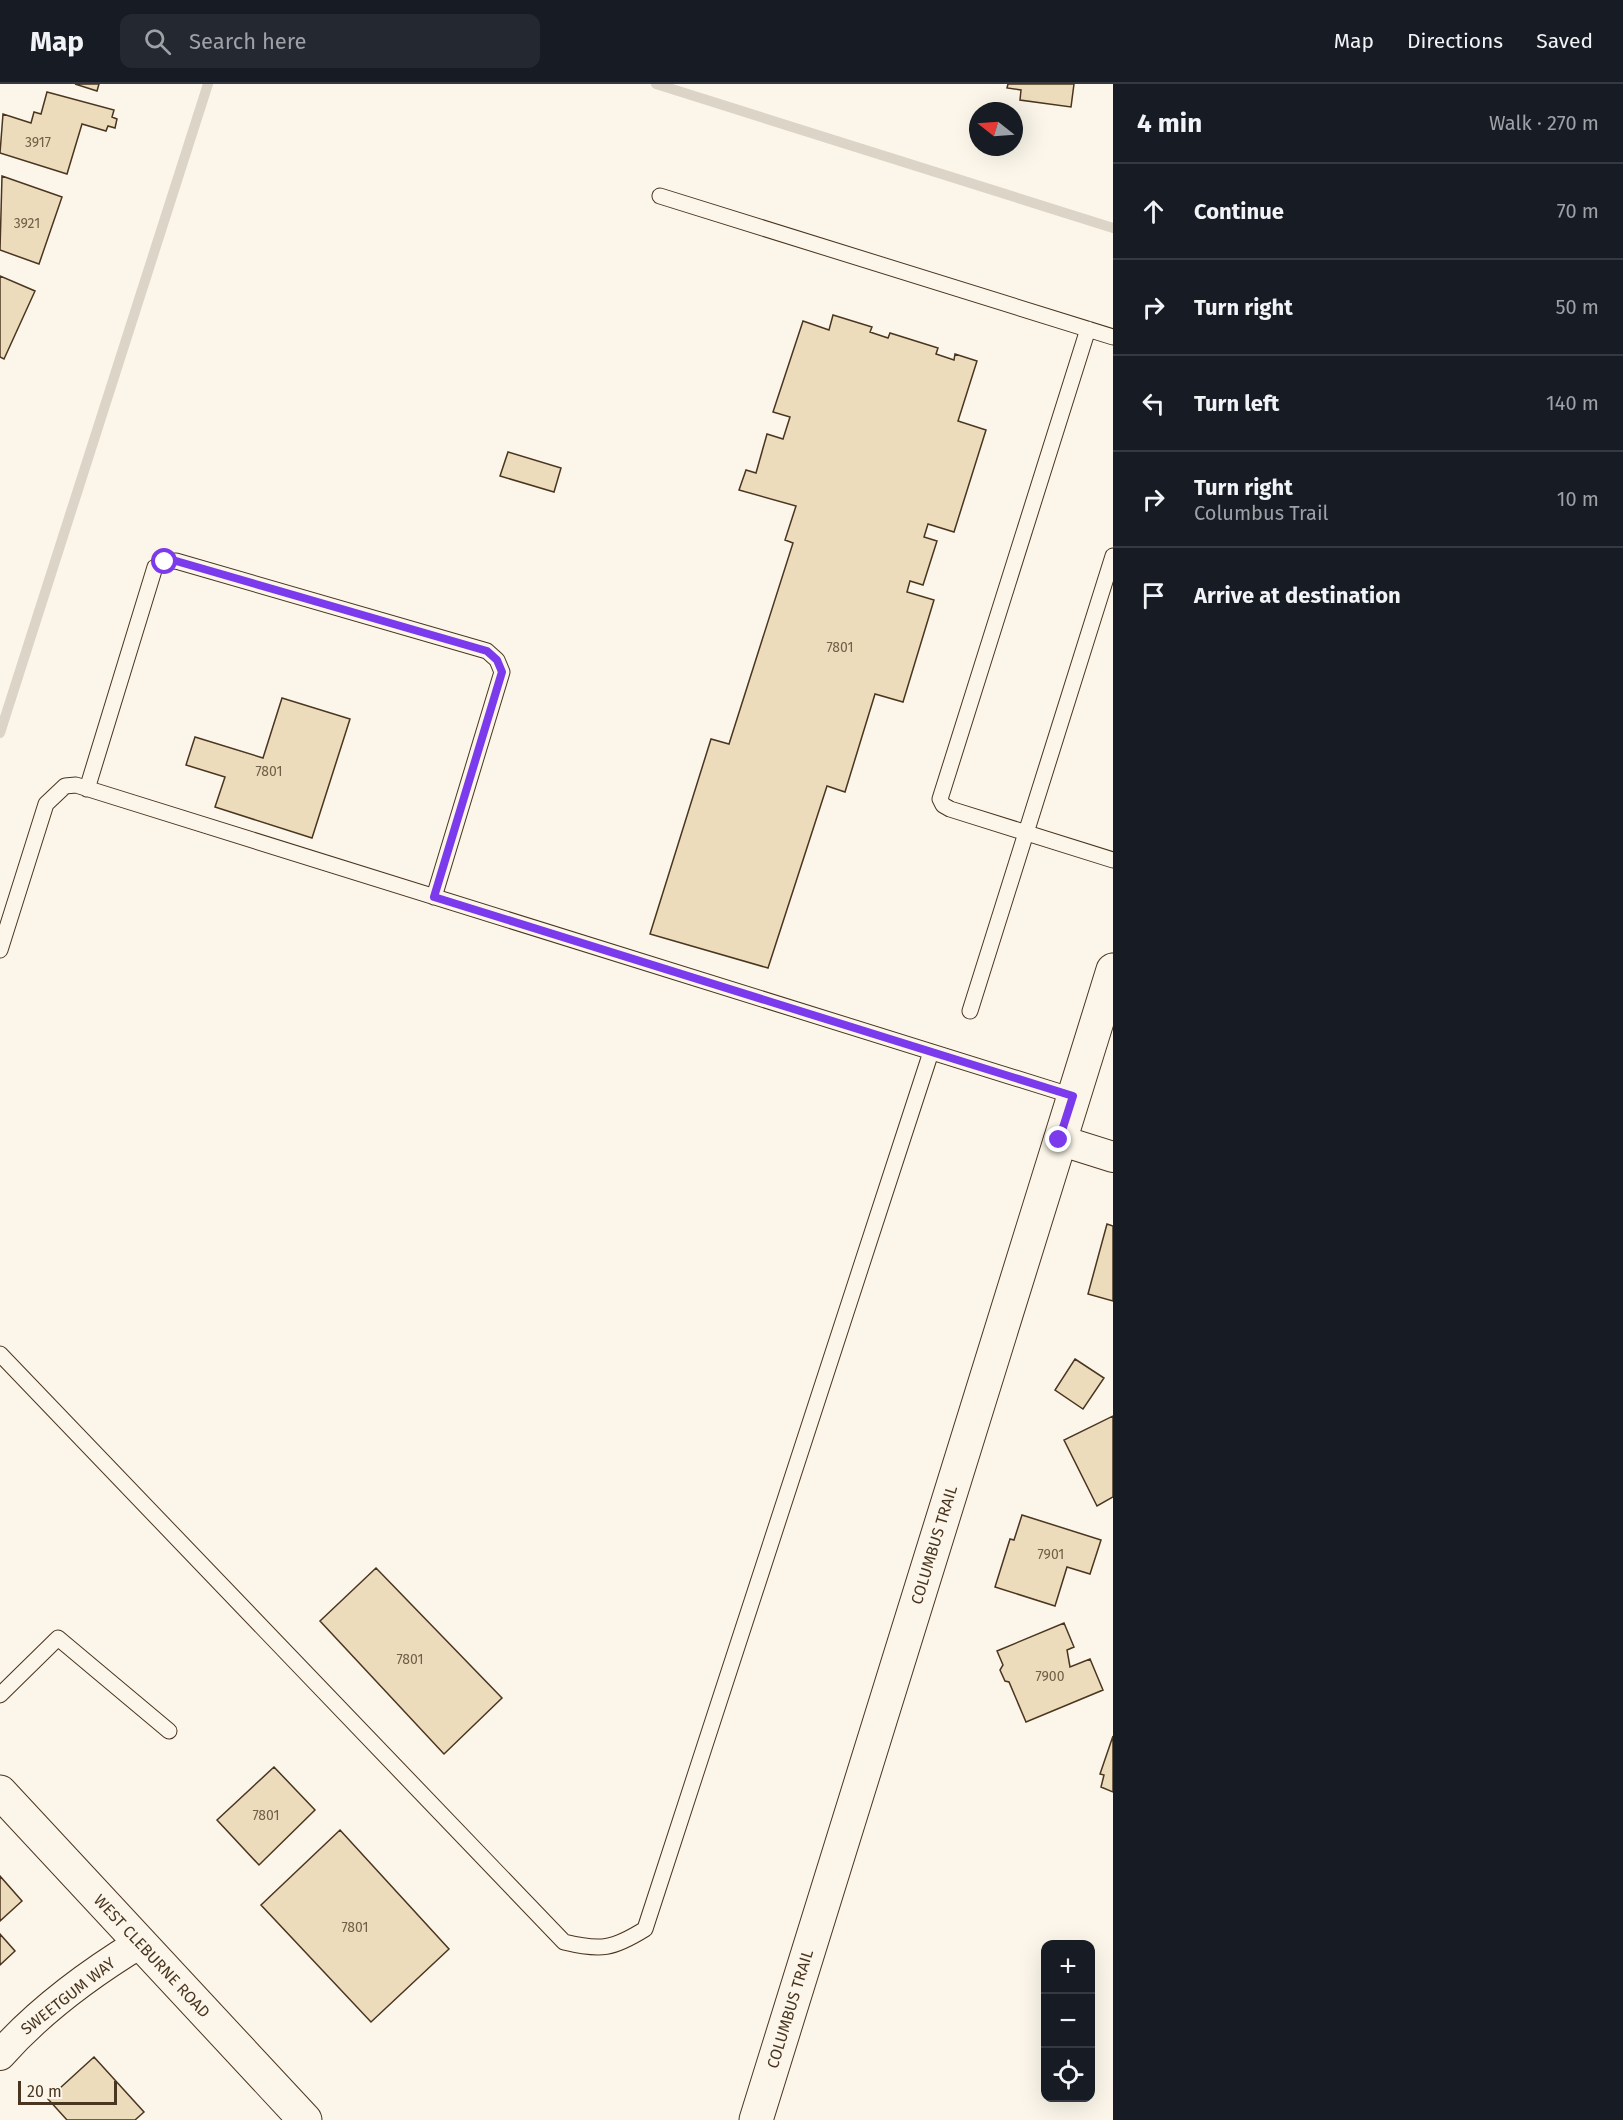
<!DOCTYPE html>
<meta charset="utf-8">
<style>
:root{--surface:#171b24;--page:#242831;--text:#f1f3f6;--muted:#9ea1a6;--line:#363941}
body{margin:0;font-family:"Fira Sans",sans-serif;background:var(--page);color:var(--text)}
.controls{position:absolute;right:18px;bottom:18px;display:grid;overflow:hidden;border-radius:12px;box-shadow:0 6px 24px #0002}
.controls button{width:54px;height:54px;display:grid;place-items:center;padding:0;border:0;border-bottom:2px solid var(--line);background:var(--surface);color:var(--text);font:30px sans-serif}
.compass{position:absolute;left:969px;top:18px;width:54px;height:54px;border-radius:50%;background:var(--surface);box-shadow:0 6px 24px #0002;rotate:287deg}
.scale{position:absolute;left:18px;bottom:15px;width:99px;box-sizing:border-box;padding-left:6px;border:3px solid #4a3520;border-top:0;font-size:16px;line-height:21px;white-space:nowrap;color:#4a3520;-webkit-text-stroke:4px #fbf6e9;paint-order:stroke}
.stop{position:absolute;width:18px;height:18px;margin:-14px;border:4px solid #7c3aed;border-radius:50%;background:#fff}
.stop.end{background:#7c3aed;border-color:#fff;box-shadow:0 2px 6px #0008}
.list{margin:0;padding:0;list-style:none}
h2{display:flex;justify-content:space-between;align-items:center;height:78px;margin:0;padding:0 24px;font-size:26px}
h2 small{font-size:20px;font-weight:400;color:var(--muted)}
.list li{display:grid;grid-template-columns:39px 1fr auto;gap:18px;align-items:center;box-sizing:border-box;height:96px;padding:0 24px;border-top:2px solid var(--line)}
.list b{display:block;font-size:22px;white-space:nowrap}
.list p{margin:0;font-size:20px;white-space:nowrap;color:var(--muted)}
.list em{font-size:20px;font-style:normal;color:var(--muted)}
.icon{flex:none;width:33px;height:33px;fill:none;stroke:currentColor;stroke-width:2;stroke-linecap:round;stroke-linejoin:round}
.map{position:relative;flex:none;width:1113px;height:2036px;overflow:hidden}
header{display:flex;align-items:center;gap:36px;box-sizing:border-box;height:84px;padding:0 30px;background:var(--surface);border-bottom:2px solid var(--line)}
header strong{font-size:28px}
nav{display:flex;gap:33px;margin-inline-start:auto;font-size:21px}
.search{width:420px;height:54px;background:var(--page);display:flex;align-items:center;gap:15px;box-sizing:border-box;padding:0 21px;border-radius:12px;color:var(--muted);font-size:22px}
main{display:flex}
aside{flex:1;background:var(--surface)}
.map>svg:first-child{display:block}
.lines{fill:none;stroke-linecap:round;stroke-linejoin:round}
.stream{stroke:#dcd4c6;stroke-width:10}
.building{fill:#ecdcbc;stroke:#4a3520;stroke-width:1.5}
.service-casing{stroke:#4a3520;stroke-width:17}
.minor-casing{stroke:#4a3520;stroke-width:32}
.tertiary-casing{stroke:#4a3520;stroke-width:35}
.service{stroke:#fbf6e9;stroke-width:15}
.minor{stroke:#fbf6e9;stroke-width:30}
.tertiary{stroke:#fbf6e9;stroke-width:33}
.route{stroke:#7c3aed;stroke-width:8}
.labels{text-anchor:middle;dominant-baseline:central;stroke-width:4.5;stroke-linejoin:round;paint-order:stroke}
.number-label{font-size:14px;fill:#725f47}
.street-label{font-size:16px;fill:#4a3520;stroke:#fbf6e9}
</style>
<header>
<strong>Map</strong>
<div class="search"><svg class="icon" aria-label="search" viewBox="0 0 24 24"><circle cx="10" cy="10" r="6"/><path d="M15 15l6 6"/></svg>Search here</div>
<nav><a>Map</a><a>Directions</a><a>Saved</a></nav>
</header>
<main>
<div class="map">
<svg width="1113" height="2036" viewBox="0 0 1113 2036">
<rect width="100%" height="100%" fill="#fbf6e9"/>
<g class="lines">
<!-- stream -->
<path class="stream" d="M656 0 1113 144
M0 649 208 0"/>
</g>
<!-- building -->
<path class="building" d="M75 0H99L97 7Z
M1008 0H1074L1071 23 1020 16 1021 6 1007 4Z
M47 8 114 26 112 33 117 35 115 44 108 42 106 47 82 40 67 90 0 69 3 30 31 39 34 28 41 30Z
M2 92 62 113 39 180 0 166Z
M0 192 35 207 4 275 0 273Z
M833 231 872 243 870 248 888 254 890 249 938 264 936 270 954 276 955 270 977 277 958 337 986 346 954 448 928 440 924 453 937 457 923 501 910 497 907 508 934 516 903 618 875 610 845 708 827 702 768 884 650 850 711 655 729 660 793 459 785 456 796 422 739 406 746 386 756 389 767 350 783 355 790 333 773 328 803 237 829 246Z
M508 368 561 384 554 408 500 392Z
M282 614 350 635 312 754 215 723 225 693 186 681 195 653 263 674Z
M1107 1140 1113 1142V1217L1088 1210Z
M1075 1275 1104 1294 1083 1325 1055 1306Z
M1113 1332V1413L1097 1422 1064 1356Z
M1022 1431 1101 1456 1090 1490 1067 1483 1055 1522 995 1503 1010 1455 1014 1456Z
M376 1484 502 1614 444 1670 320 1537Z
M1064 1539 1074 1563 1067 1566 1070 1583 1090 1575 1103 1606 1026 1638 1009 1598 1005 1597 1000 1586 1003 1581 997 1567Z
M1113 1652V1708L1101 1703 1104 1691 1100 1690Z
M274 1683 315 1726 259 1781 217 1736Z
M340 1746 449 1865 371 1938 261 1821Z
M0 1792 22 1817 0 1837Z
M0 1850 15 1867 0 1881Z
M94 1973 144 2028 135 2036H67L48 2015Z"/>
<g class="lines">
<!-- service casing -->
<g class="service-casing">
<path id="service" d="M660 112 1113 253
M1088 245 940 715 943 721 950 725 1113 776
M87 705 155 483 165 478 176 477 487 567 497 576 502 588 434 813
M0 866 46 720 65 702 76 701 1073 1012
M970 927 1113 472
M0 1270 564 1858C601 1867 613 1865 645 1845L931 968
M0 1611 58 1554 169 1647"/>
</g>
<!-- minor casing -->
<g class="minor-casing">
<path id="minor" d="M1059 1056 1113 1073
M0 1971C40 1926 89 1890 140 1859"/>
</g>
<!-- tertiary casing -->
<g class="tertiary-casing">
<path id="tertiary" d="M0 1708 305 2036
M756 2036 1113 886"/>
</g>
<!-- service -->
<use href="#service" class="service"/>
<!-- minor -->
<use href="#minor" class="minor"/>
<!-- tertiary -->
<use href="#tertiary" class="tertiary"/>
</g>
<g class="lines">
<!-- route -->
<path class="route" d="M165 478 176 477 487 567 497 576 502 588 434 813 1073 1012 1059 1056"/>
</g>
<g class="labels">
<!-- number labels -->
<g class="number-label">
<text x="38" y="58">3917</text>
<text x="27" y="139">3921</text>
<text x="840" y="563">7801</text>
<text x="269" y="687">7801</text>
<text x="1051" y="1470">7901</text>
<text x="410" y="1575">7801</text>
<text x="1050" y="1592">7900</text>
<text x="266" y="1731">7801</text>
<text x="355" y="1843">7801</text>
</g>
<!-- street labels -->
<g class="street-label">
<text transform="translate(934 1461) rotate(-73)">COLUMBUS TRAIL</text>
<text transform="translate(152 1872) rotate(47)">WEST CLEBURNE ROAD</text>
<text transform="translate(68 1912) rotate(-38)">SWEETGUM WAY</text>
<text transform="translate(790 1925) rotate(-73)">COLUMBUS TRAIL</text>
</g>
</g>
</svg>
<div class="controls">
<button>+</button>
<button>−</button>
<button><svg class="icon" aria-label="locate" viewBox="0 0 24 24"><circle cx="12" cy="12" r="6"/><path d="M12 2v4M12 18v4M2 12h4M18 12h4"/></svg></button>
</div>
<svg class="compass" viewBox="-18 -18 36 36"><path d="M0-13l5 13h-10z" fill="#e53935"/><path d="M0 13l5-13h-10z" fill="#9ea1a6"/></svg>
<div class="scale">20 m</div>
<div class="stop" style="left:165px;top:478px"></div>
<div class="stop end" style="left:1059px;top:1056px"></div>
</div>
<aside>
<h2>4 min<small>Walk · 270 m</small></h2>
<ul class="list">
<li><svg class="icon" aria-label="ahead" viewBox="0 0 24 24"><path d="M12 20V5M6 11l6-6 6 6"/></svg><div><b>Continue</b></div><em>70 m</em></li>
<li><svg class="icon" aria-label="right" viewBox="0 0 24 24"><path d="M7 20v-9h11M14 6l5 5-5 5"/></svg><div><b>Turn right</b></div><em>50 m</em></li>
<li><svg class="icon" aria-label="left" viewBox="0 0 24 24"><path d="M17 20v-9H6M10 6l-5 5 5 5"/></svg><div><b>Turn left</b></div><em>140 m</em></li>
<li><svg class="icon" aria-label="right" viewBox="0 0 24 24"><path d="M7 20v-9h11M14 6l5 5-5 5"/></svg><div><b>Turn right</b><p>Columbus Trail</p></div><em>10 m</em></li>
<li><svg class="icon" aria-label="arrive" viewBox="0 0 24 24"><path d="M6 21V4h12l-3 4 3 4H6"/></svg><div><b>Arrive at destination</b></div></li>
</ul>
</aside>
</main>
